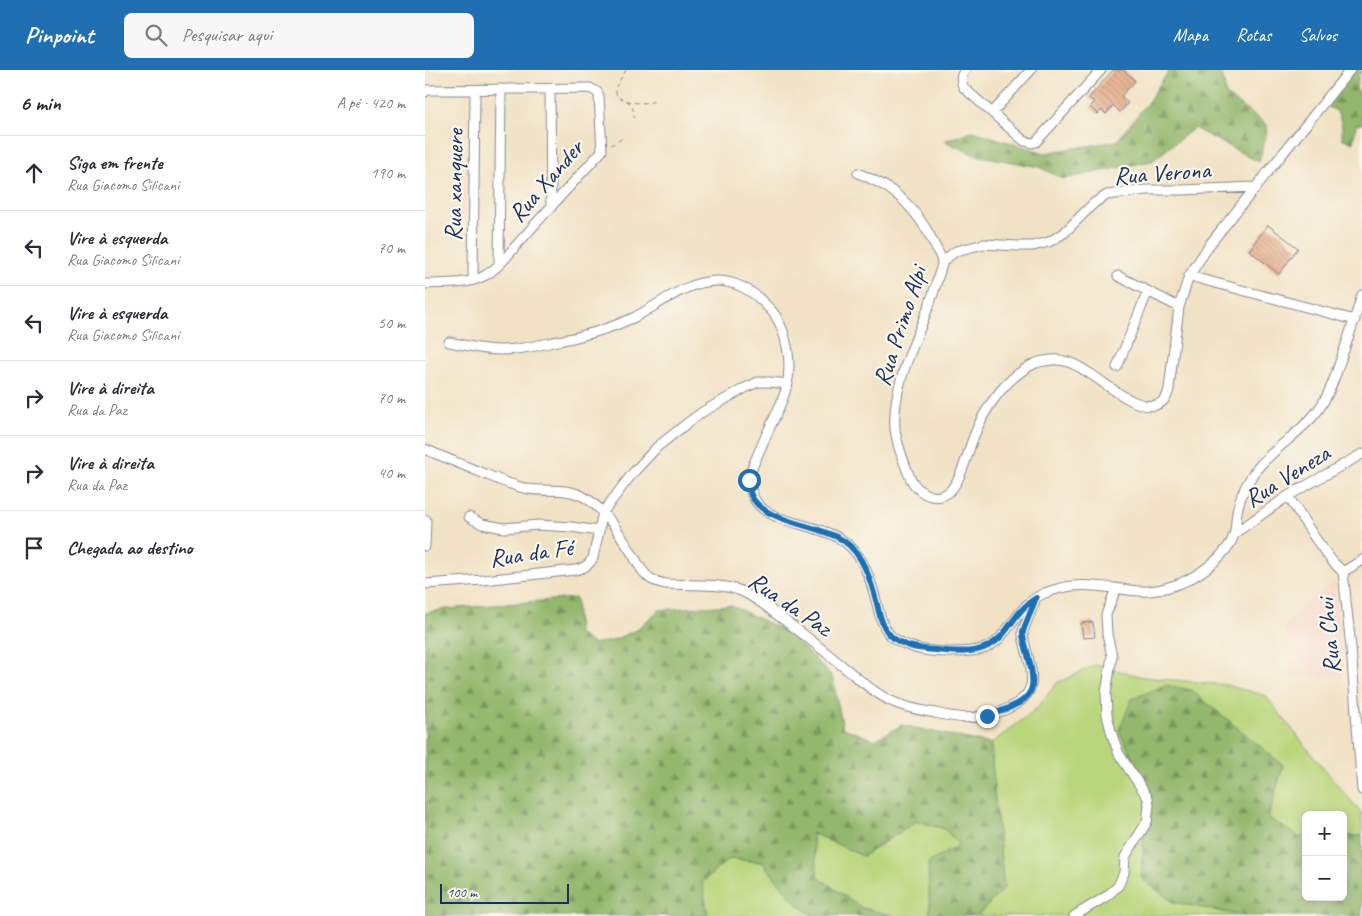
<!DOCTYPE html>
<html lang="pt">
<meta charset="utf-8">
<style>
:root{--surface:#fff;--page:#f7f7f7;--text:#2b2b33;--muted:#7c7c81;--line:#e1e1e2;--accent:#1f6fb2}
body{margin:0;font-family:Caveat,sans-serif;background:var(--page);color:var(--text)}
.controls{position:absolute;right:15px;bottom:15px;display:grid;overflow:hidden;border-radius:8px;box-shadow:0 2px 12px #0003}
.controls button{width:45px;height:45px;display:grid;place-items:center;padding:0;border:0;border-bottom:1px solid var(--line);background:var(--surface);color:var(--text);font:25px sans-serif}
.scale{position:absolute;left:15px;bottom:12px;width:129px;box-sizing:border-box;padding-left:5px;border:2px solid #1b2f5e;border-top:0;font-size:14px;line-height:18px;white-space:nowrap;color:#1b2f5e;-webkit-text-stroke:4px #fbf7ec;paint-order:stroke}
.stop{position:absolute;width:15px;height:15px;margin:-11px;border:4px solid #1f6fb2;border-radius:50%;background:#fff}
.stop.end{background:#1f6fb2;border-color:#fff;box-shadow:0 1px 5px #0008}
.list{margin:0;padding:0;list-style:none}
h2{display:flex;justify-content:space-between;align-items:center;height:65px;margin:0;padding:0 20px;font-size:21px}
h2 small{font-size:16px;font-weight:400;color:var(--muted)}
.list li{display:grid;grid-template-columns:32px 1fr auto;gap:15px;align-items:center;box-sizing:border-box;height:75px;padding:0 20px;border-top:1px solid var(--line)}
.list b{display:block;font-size:19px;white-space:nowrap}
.list p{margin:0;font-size:16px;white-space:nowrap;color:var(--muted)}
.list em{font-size:16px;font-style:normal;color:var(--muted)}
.icon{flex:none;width:28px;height:28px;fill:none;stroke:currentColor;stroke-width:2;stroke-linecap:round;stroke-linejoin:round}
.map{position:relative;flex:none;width:937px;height:846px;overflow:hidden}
header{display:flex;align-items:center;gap:30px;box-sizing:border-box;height:70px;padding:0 25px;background:var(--accent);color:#fff}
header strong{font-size:24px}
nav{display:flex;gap:28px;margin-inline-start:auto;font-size:18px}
.search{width:350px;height:45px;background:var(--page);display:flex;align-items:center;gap:12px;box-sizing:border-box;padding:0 18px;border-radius:8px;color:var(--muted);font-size:19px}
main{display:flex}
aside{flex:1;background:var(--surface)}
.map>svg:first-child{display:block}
.built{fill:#f6d2c4}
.green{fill:#bad67c;stroke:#6a826d}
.forest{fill:url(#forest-firs);stroke:#577365}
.building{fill:url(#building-back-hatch)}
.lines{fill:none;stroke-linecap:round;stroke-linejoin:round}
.minor-casing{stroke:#868892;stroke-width:11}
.path{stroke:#868892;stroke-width:1;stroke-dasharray:4 4;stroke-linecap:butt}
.minor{stroke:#fff;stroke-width:9}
.route{stroke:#1f6fb2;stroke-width:6}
.labels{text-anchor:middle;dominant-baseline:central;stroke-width:4.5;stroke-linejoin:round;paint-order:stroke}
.street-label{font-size:25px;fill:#1b2f5e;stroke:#fbf7ec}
</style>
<header>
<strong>Pinpoint</strong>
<div class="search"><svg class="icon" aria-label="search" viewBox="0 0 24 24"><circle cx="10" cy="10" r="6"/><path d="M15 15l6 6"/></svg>Pesquisar aqui</div>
<nav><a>Mapa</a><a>Rotas</a><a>Salvos</a></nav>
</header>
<main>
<aside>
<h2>6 min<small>A pé · 420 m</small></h2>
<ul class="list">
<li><svg class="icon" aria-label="ahead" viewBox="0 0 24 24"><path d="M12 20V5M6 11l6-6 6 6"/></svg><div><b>Siga em frente</b><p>Rua Giacomo Silicani</p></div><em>190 m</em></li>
<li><svg class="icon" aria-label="left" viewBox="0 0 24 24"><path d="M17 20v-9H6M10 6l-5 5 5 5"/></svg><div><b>Vire à esquerda</b><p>Rua Giacomo Silicani</p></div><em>70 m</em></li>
<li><svg class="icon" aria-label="left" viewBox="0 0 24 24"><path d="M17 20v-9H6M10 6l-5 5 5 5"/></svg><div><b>Vire à esquerda</b><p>Rua Giacomo Silicani</p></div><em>50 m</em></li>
<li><svg class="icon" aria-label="right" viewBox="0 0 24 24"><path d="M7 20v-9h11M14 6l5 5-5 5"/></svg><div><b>Vire à direita</b><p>Rua da Paz</p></div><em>70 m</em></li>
<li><svg class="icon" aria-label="right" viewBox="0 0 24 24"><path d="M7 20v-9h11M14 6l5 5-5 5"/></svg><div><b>Vire à direita</b><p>Rua da Paz</p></div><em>40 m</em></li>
<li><svg class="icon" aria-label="arrive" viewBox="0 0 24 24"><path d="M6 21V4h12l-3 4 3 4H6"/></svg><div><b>Chegada ao destino</b></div></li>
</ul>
</aside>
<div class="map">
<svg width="937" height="846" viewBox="0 0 937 846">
<defs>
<pattern id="forest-firs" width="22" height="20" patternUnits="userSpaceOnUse" patternTransform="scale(1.25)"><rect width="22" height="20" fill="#93b76c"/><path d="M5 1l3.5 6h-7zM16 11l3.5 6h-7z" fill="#77955c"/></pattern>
<pattern id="building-back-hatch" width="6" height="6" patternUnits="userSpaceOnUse" patternTransform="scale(1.25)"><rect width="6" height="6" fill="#e5a781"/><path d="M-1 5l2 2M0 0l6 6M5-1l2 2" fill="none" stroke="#b9886d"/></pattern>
</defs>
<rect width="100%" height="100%" fill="#fbf7ec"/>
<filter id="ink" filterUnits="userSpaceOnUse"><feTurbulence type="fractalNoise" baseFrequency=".02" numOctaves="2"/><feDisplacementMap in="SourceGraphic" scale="10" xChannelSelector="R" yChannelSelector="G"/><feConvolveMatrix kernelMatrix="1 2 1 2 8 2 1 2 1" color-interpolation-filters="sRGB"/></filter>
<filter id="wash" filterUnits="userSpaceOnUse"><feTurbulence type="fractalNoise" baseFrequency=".0096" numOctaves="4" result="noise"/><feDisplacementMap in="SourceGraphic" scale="20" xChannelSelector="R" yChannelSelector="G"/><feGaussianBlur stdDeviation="1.12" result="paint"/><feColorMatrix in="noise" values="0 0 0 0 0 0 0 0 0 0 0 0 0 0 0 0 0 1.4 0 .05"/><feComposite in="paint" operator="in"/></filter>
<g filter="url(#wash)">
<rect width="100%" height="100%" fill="#f1e2c5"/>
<!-- built -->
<path class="built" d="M909 512 919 605 866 608 860 555 880 534Z"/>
<!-- green -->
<path class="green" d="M671 595 718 607 801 615 841 626 885 682 937 744V766H918V745H881V767H874L843 748 858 695 694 660 722 717 716 808 748 832 819 846H552L579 818 569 720 566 674 611 639 632 613Z
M491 751 520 759 534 775 504 825 505 846H470L437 838 392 807 387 762 438 786Z
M304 789 337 792 372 834 389 846H283L277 812Z"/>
<!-- forest -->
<path class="forest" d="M746 0H800L797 2 801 25 843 56 834 92 769 58 727 91 638 109 614 97 550 85 519 71 547 61 620 83 692 71 723 32 743 2Z
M928 0H937V2L934 5 931 18 937 24V54L931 55 928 73 917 68V55L912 41 901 36Z
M151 528 153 564 168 574 186 571 211 560 234 540 306 535 363 563 407 606 418 658 450 670 477 655 566 674 569 720 579 818 552 846H505L503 793 534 775 520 759 491 751 438 786 387 763 393 807 437 838 470 846H389L372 834 337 792 304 789 277 812 283 846H0V543L21 539Z
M740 615 766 620 858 695 843 748 874 767H881V827H918V766H937V846H819L748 832 716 808 722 717 694 660 707 629Z"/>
<g id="blocks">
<!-- building -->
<path class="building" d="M688 0H698L710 11 696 26 703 33 695 42 688 35 681 44 677 40 673 44 665 37 670 32 664 28Z
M843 155 873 178 854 204 824 180Z
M668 552 670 567 658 568 656 553Z"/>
</g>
</g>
<g filter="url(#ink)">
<use href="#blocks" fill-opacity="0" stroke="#868892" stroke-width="1"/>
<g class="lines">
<!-- minor casing -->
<g class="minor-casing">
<path id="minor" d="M540 0C535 6 535 11 539 18L599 71 607 73 611 72 676 0
M125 19 126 138
M0 22 2 20 165 18 172 22 174 26 177 81C150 110 123 140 96 170 85 182 73 200 57 207 40 215 18 213 0 214
M567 43 606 0
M433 103C442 107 454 112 463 118 485 133 499 152 510 176 512 180 517 188 517 193 517 196 515 201 514 204 510 217 507 230 501 243 487 280 467 318 470 359 472 375 478 390 484 405 489 418 502 429 516 426 535 422 542 382 549 366 560 337 582 306 611 293 616 291 621 291 626 290 639 288 654 296 664 303 681 313 722 351 740 329 742 327 743 322 744 319L754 237 764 206 785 174 925 0
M517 192 531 181 559 174 593 176H608L624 172 639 163 669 133 682 125 722 120H756L832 117
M74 194 76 19
M693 206 754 237
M764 206 930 250
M48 210 50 20
M24 272C36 274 49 278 61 279 84 282 106 277 128 272 156 267 182 260 208 248 234 235 260 212 290 211 308 210 327 220 340 234 343 237 347 241 350 245 362 264 367 292 362 315 359 329 352 343 345 357 339 370 333 384 327 398 314 454 375 448 410 466 437 479 445 507 452 534 454 544 457 555 464 564 469 570 479 574 487 577 503 583 544 584 560 578 567 575 574 570 578 564 593 548 598 532 620 523 628 520 638 517 647 516 670 513 693 520 715 521 728 522 743 518 756 513 775 505 806 483 810 461 811 455 811 448 812 442 814 429 820 416 828 404 845 380 872 366 890 344 904 327 910 307 917 286 924 266 931 246 937 225
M692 297 723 221
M0 379C20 388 40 396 60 404 74 410 88 416 103 419 121 422 143 417 159 427 181 440 195 464 208 485 213 494 218 504 226 509 231 512 236 513 241 514 260 515 299 513 316 521 329 527 340 535 351 544 375 561 397 579 420 598 435 610 449 623 466 631 480 638 495 640 510 643 536 649 551 650 577 641 620 624 606 602 598 566V561L611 528
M863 426 890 468 907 491 918 502 926 578 937 720
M44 447 57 454 79 458 113 455 146 457 174 461
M0 450H1L0 476
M810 463 863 426 937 384
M918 502 937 490
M0 514 58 510 150 500C159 498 163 496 168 488L178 442 207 404 232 377 265 351 279 341 322 317 333 312H344L363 314
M649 846 682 826 693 816 699 803 700 787 722 752 724 735 723 728 694 684 687 665 682 645 681 623 687 586 682 564 681 545 691 518"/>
</g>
<!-- path -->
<path class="path" d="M201 0 190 18 192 27C207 34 217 34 232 31
M202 31C208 36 209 40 209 48
M186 75 200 67"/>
<!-- minor -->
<use href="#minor" class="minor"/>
</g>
</g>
<g class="lines" filter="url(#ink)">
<!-- route -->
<path class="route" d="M324 410C324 415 324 420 326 425 338 453 394 454 419 471 439 485 446 512 452 534 454 544 457 557 465 565 477 577 495 579 511 580 527 582 549 584 563 576 578 569 584 555 594 543 599 537 604 532 611 528L598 561V566C601 579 611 608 606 620 603 627 595 633 588 636 580 640 571 643 562 646"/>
</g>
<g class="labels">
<!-- street labels -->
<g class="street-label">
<text transform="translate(737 103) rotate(-4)">Rua Verona</text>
<text transform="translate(121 111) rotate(-49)">Rua Xander</text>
<text transform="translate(29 115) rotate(-89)">Rua xanquere</text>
<text transform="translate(475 256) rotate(-72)">Rua Primo Alpi</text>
<text transform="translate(862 406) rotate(-32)">Rua Veneza</text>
<text transform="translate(106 483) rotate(-8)">Rua da Fé</text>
<text transform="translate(365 534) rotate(34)">Rua da Paz</text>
<text transform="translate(904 566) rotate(-95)">Rua Chui</text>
</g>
</g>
</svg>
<div class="controls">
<button>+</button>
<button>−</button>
</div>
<div class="scale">100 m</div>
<div class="stop" style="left:324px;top:410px"></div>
<div class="stop end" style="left:562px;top:646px"></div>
</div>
</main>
